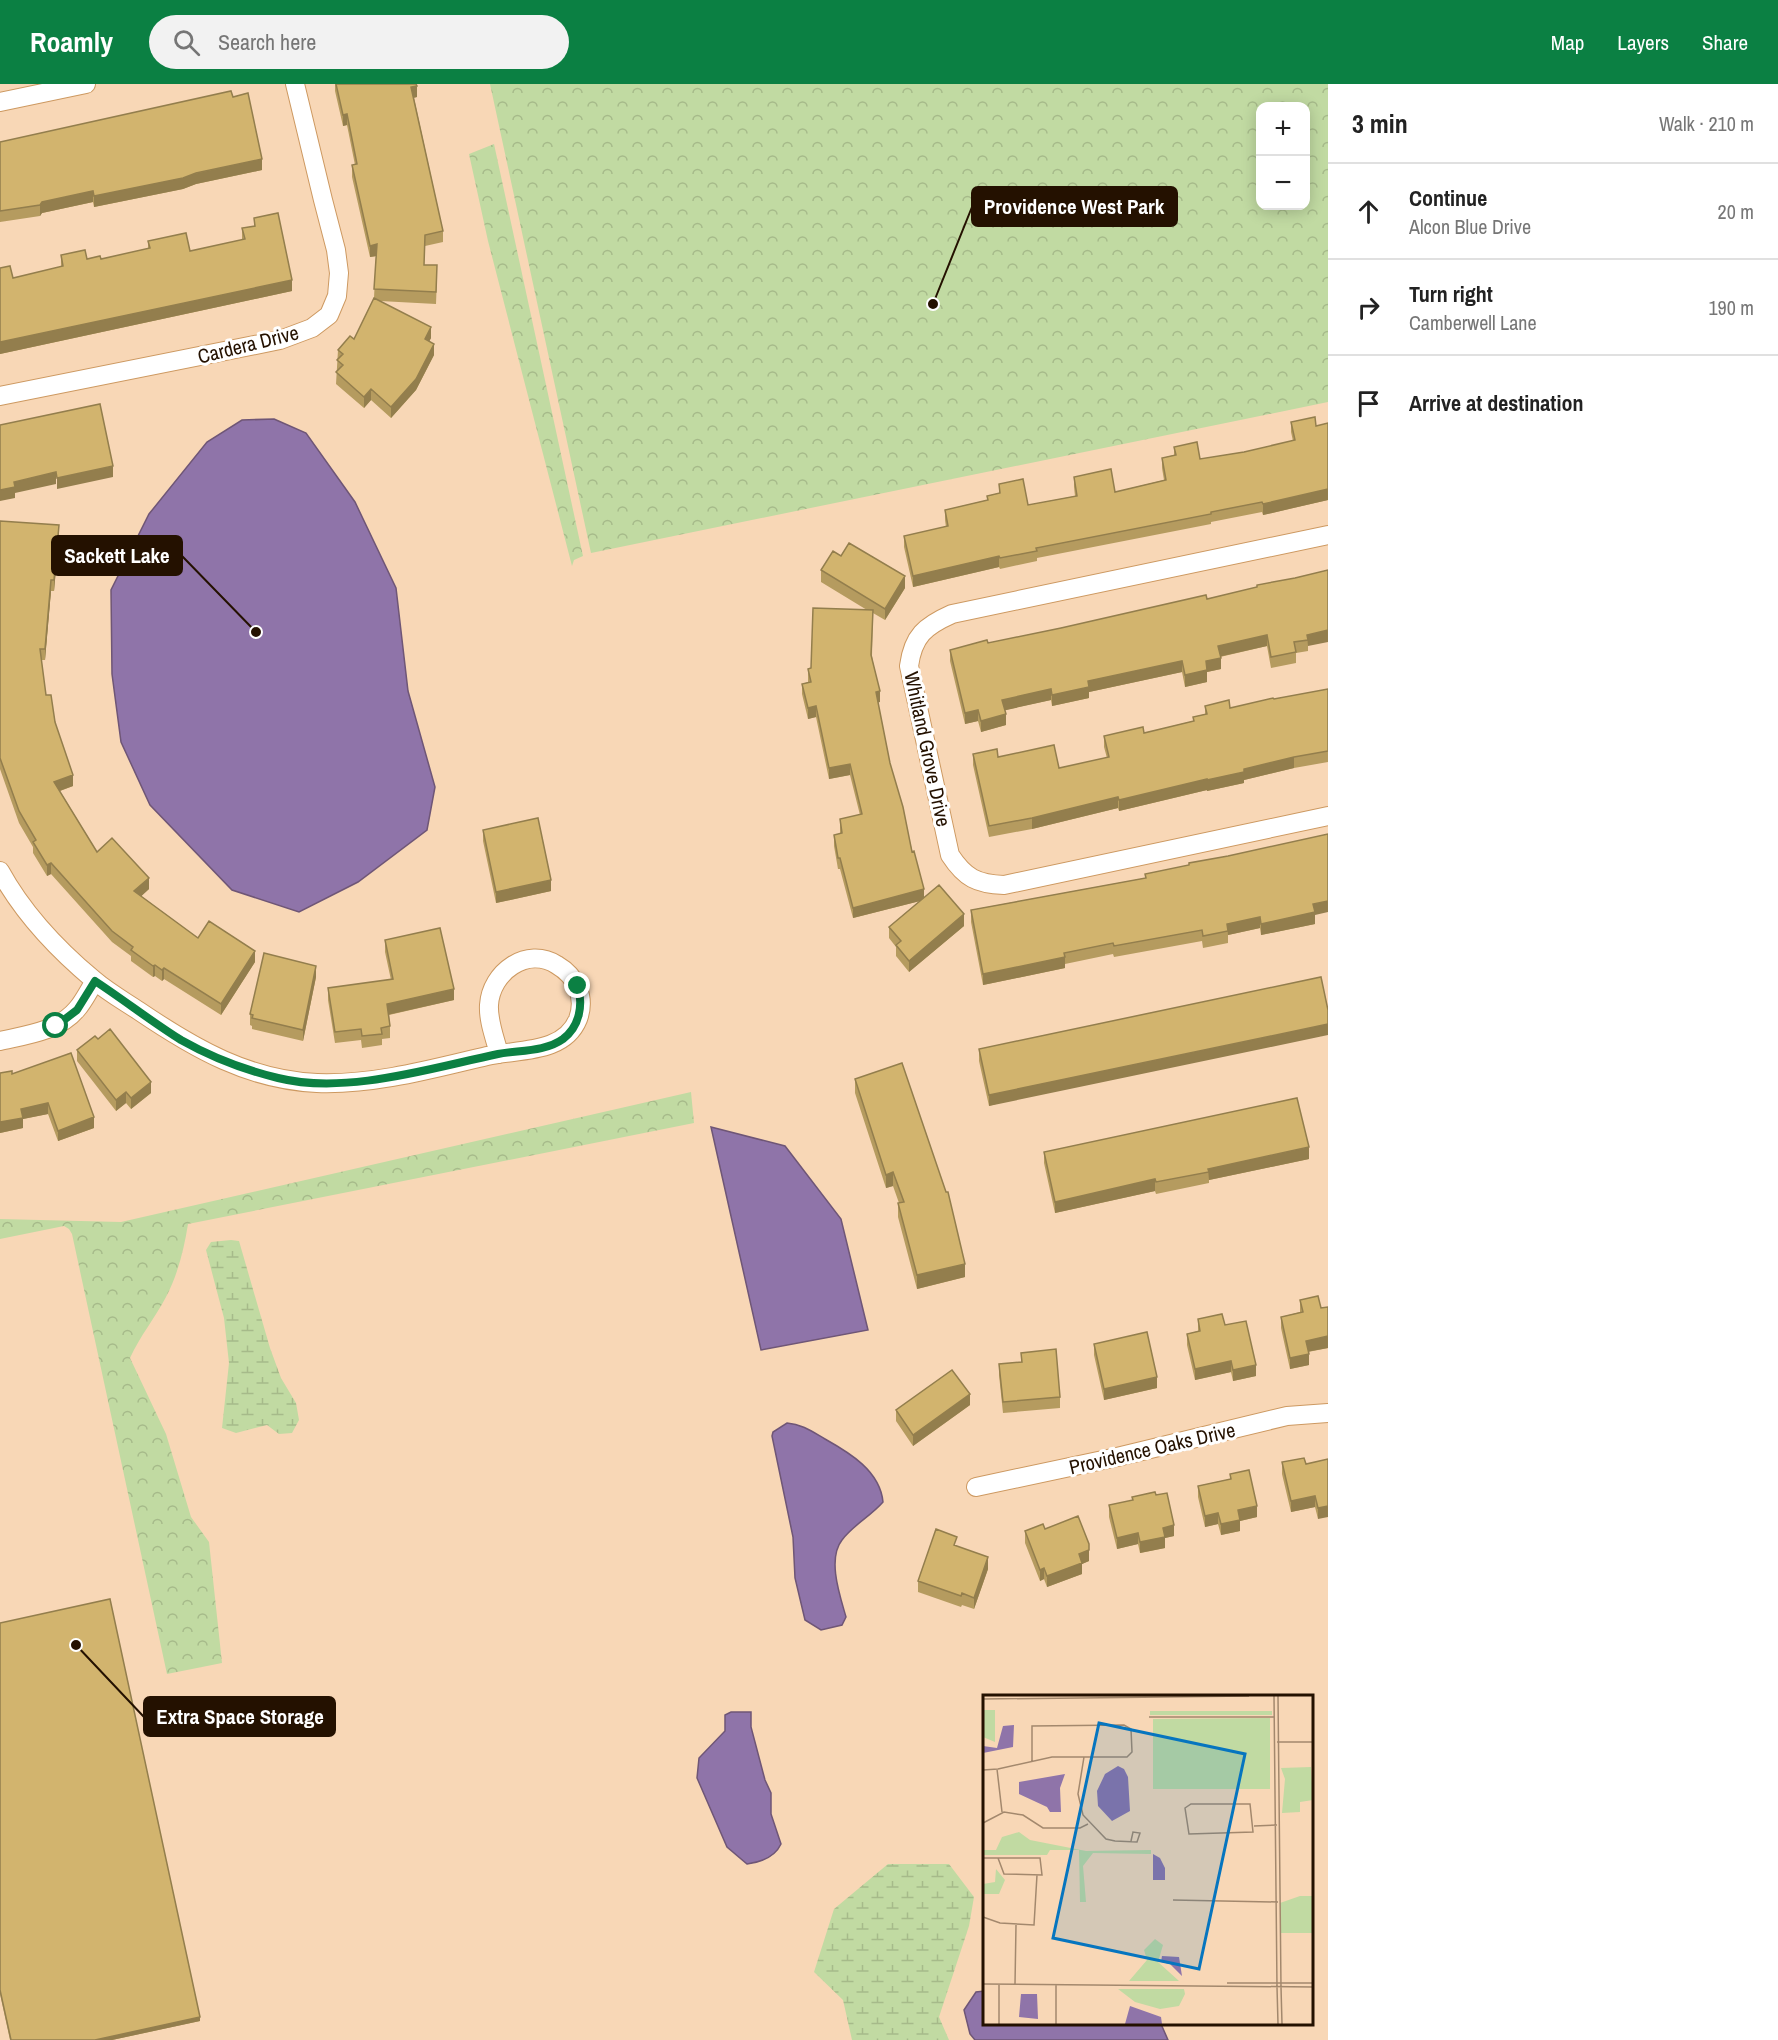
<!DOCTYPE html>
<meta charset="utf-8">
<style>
:root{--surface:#fff;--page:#f2f2f2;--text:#222;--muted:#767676;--line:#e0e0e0;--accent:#0b8043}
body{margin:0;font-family:"Archivo Narrow",sans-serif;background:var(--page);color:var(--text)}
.controls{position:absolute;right:18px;top:18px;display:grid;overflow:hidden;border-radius:12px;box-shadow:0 3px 15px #0003}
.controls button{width:54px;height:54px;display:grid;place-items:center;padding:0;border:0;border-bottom:2px solid var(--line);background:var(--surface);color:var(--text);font:30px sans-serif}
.stop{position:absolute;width:18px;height:18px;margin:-14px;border:4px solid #0b8043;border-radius:50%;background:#fff}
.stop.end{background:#0b8043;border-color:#fff;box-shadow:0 2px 6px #0008}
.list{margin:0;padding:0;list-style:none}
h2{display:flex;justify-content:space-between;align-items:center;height:78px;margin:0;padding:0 24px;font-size:26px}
h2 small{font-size:20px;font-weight:400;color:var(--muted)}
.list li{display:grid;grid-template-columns:39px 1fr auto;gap:18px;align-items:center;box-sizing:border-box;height:96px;padding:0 24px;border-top:2px solid var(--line)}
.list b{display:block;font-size:22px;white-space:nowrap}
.list p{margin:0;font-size:20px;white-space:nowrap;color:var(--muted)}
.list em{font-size:20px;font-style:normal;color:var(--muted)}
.icon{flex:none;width:33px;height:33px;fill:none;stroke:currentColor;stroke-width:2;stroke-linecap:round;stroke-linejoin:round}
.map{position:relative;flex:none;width:1328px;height:1956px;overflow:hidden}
header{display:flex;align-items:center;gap:36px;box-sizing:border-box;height:84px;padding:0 30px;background:var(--accent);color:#fff}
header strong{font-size:28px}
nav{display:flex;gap:33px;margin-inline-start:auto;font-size:21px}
.search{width:420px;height:54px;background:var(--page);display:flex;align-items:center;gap:15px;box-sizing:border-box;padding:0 21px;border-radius:33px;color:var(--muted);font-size:22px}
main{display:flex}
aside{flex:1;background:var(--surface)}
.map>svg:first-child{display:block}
.forest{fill:url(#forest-crowns);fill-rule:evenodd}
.wetland{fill:url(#wetland-marsh)}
.water{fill:#8f74a9;stroke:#6f5676;stroke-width:1.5}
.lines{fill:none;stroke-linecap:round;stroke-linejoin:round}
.minor-casing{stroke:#cd9961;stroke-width:20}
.minor{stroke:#fff;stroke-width:18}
.wall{fill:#b59b5f}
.shaded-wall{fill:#937e4d}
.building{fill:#d2b46e;stroke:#937e4d;stroke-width:1.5}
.route{stroke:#0b8043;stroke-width:8}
.labels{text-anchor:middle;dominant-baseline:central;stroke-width:6;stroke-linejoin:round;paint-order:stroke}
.street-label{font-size:20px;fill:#241100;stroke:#fff}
.inset-road{fill:none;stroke:#a3886d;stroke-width:1.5}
.view{fill:#0675bf;fill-opacity:0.15;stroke:#0675bf;stroke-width:3}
.inset-edge{fill:none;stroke:#241100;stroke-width:3}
.leader{fill:none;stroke:#241100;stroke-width:2}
.callout-dot{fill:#241100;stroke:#fff;stroke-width:2}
.callout{fill:#241100;stroke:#241100;stroke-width:2}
.callout-label{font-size:21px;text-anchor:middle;font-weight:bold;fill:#fff}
</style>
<header>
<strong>Roamly</strong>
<div class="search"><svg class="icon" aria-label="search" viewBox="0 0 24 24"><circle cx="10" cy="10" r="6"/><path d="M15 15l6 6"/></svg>Search here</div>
<nav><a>Map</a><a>Layers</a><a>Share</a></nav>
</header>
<main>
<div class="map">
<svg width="1328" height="1956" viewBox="0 0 1328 1956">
<defs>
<pattern id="forest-crowns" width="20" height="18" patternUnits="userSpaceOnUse" patternTransform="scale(1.5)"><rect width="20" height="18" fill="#c1daa2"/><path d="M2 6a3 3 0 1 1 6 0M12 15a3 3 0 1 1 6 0" fill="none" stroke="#a6ba8a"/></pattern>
<pattern id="wetland-marsh" width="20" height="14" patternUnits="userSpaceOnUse" patternTransform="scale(1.5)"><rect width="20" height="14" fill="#c1daa2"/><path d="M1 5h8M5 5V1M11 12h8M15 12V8" fill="none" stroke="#a6ba8a"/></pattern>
</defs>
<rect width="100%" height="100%" fill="#f8d7b6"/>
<!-- forest -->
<path class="forest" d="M490 0H1328V318L591 469ZM1260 22H1306V122H1260Z
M494 60 583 472 574 476 572 482 488 157 469 70Z
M691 1008 694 1039 188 1140C184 1165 178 1190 166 1213 155 1234 140 1252 130 1274L166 1350 191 1433 209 1458 222 1579 167 1590 72 1150 69 1145 64 1142 0 1155V1135L121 1138Z"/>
<!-- wetland -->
<path class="wetland" d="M231 1156 239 1157 270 1264 281 1294 296 1319 299 1336 292 1349 279 1350 267 1341 236 1349 222 1344 229 1279 224 1234 206 1166 211 1158Z
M888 1780H949L974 1813 969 1842 939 1933 949 1956H852L843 1916 814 1888 834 1825Z"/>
<!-- water -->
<path class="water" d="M274 335 306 349 355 418 396 504 408 607 435 703 427 746 358 798 299 828 232 806 150 721 121 658 112 590 111 506 149 430 207 358 242 336Z
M711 1043 785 1062 841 1135 868 1246 761 1266Z
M787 1339C802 1340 813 1348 825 1355 850 1369 880 1387 883 1418 871 1432 853 1441 842 1456 827 1475 840 1512 846 1533L842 1541 821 1546 805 1536 795 1494 793 1453 772 1352 773 1348Z
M731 1628H751V1643L765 1696 771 1709V1730L781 1760C775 1773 762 1778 747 1780L727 1763 697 1694 699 1674 725 1647V1631Z
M984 1907V1940H1161L1168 1956H975L970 1950 964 1926 976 1908Z"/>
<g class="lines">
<!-- minor casing -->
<g class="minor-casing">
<path id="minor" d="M0 18 86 0
M0 312 280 256 312 244 329 231 337 212 339 189 336 166 323 116 295 0
M1328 451 952 530C925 542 913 552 909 582L950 771C965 794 977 800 1004 801L1328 732
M0 787C23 829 58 866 94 896 108 908 124 917 139 927 195 965 249 996 317 999 375 1001 432 985 487 972 518 965 564 970 578 935 586 913 576 892 557 881 527 862 491 888 489 921 488 937 495 954 499 970
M0 957C27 951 59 947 77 925 84 917 89 906 95 897
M976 1403 1117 1373 1287 1332 1328 1329"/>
</g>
<!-- minor -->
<use href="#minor" class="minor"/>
</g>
<!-- wall -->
<path class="wall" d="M335 0H416L417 13 414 14 443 147V158L425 162 424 181 437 193 436 220 380 217 431 254 429 257 434 271 416 306 391 334 371 316 364 324 336 300 338 266 354 255 374 214 376 172 370 173 352 93V81H355L347 41 343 42 335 7Z
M233 13 262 86 196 100 183 105 94 123 93 118 42 129 40 132 0 138V58Z
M254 134 292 207 0 270V184L13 194 61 183V171L87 175H101L148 165V157L190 167 242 156V144L254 142Z
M1291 338 1316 342 1328 339V416L1263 431 1262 428 1211 438V440L1037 474V477L1000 485 999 483 913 503 904 463V452L946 443 945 436V426L987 416V412L999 409V400L1028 421 1075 412 1074 403V393L1115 408 1164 396 1162 384V374L1174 371V363L1200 375 1244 368 1293 357 1291 348Z
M0 437 59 452 54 507H51L45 576H41L46 611 55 638 73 702 60 707 97 768 149 805 141 812 198 854 255 878 221 931 164 895 162 897 155 892 153 893 131 877V872L112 858 51 790 47 792 33 769V763L19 739 0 685Z
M841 472 905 504 885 536 873 529 872 572 880 618H878L890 679 924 813 964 842 909 888 896 872V863L889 854V843L920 817 853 834 840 785H838L834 762V751L840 750V735L860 731 850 691 829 695 816 633 808 635 802 610V600L808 598V585L811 584 867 526 821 498V486Z
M1328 486 1308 562V567L1296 569V579L1271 584 1267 562 1220 573 1221 585 1207 588V598L1185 603 1182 588 1089 608V614L1052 622 1051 616 1005 626 1006 641 981 648 978 637 965 640 950 577V566L988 559 1207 515Z
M1328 605V678L1294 684 1244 696V699L1207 707V706L1119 727 1118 724 1032 745 989 753 973 681V670L998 673 1059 684 1107 674 1104 663V652L1144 649 1193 637V633L1205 630V622L1230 624Z
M483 746 551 807 496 819 483 757Z
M1145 790 1315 831V840L1261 851 1260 844 1228 851V859L1203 864 1202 857 1114 873 1113 870 1065 880V884L983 901 971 838V826L1145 794Z
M385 856 454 916 389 931 390 942V954L382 955V961L362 964 361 956 335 959 328 916V904L391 896 385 868Z
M316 893 303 957 252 945V942L250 941V930Z
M1328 926 989 1022 979 977V965Z
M98 955 151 1009 131 1025 126 1019 116 1027 77 977V966Z
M0 989 94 1044 58 1057 48 1030 23 1035V1044L0 1049Z
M855 995 965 1193 917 1205 898 1133V1119H899L893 1102 886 1104 855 1009Z
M1044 1068 1309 1075 1209 1096V1099L1156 1110 1155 1107 1055 1129 1044 1079Z
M1300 1216 1328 1264 1308 1268 1309 1281 1290 1285 1281 1244V1233L1300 1228Z
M1198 1235 1225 1241 1256 1292 1233 1297 1231 1288 1195 1296 1187 1261V1250L1198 1247Z
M1094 1260 1157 1304 1104 1316 1094 1271Z
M1021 1269 1060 1313V1324L1003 1329 999 1291V1280L1021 1278Z
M970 1321 913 1362 896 1337V1326Z
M1328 1375 1318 1435 1315 1423 1291 1428 1282 1390V1378L1306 1380Z
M1230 1390 1257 1433 1240 1437V1447L1221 1451 1218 1440 1205 1443 1198 1413V1402L1230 1395Z
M1156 1411 1174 1452 1165 1454V1464L1140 1469 1138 1460 1117 1465 1109 1433V1421L1132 1417V1413Z
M1045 1445 1089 1477 1082 1480V1490L1047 1503 1044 1495 1040 1497 1025 1459V1447Z
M957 1462 988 1485 974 1525 962 1521 961 1523 918 1508V1497Z
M0 1539 200 1937 112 1956H10L0 1910Z"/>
<!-- shaded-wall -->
<path class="shaded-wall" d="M417 2V13L411 14V3Z
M347 30V41L343 42V31Z
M262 75V86L196 100 183 105 94 123V112Z
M93 107V118L42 129 40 132V121L42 118Z
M377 160V172L370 173V162Z
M292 196V207L0 270V258Z
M431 243V254L425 266V255Z
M434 260V271L416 306 391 334V323Z
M371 305V316L364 324V313Z
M113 382V393L57 405V394Z
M56 388V400L15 409V414L0 417V406L14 398Z
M1328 405V416L1263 431V420Z
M59 441V452L54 507V496Z
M999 472V483L913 503V492Z
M905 492V504L885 536V525Z
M51 496V507L45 576V565Z
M1328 546V558L1308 562 1307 551Z
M1267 551V562L1218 573V562Z
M1221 574V585L1207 588V598L1185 603V591L1206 577Z
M1182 577V588L1089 608V614L1052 622V611L1088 597Z
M1051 605V616L1002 627V616Z
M880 607V618L876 619V608Z
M816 622V633L808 635V624Z
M978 626V637L965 640V629Z
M1006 630V641L981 648V637Z
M1294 673V684L1244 696V699L1207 707V696L1244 685Z
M850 680V691L829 695V684Z
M73 691V702L54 709V698Z
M1207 695V706L1119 727V716Z
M1118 713V724L1032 745V734Z
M51 779V790L47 792V781Z
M149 794V805L134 819V807Z
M551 796V807L496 819V808Z
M924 805V816L853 834V824Z
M1328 817V828L1315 831V840L1261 851V840L1313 820Z
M964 830V842L909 888V877Z
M1260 833V844L1228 851 1227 840Z
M255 867V878L221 931V920Z
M1065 873V884L983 901V890Z
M155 881V892L153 893V882Z
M316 882V893L303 957V946Z
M164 884V895L162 897V886Z
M454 905V916L387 931V920Z
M1328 940V951L989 1022V1011Z
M151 998V1009L131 1025V1014Z
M126 1008V1019L116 1027V1016Z
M48 1019V1030L23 1035V1044L0 1049V1038L21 1025Z
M94 1033V1044L58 1057V1047Z
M1309 1063V1075L1209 1096 1208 1085Z
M893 1088V1102L886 1104V1091Z
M1155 1095V1107L1055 1129V1118Z
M965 1180V1193L917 1205V1191Z
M1328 1252V1264L1306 1268V1257Z
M1309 1270V1281L1290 1285V1274Z
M1231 1277V1288L1195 1296V1285Z
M1256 1281V1292L1233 1297V1286Z
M1157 1293V1304L1104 1316V1305Z
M970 1310V1321L913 1362V1351Z
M1315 1412V1423L1291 1428V1417Z
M1257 1422V1433L1240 1437V1447L1221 1451V1440L1238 1426Z
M1328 1422V1433L1318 1435V1424Z
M1218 1429V1440L1205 1443V1432Z
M1174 1441V1452L1165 1454V1464L1140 1469V1458L1163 1444Z
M1138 1449V1460L1117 1465V1454Z
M1089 1466V1477L1082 1480V1490L1047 1503V1492L1079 1470Z
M988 1473V1485L974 1525V1514Z
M1044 1484V1495L1040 1497V1486Z
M200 1933V1937L112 1956H95Z"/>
<!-- building -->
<path class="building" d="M336 0H416L417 2 411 3 443 147 425 151 424 181H437L436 208 374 205 377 160 370 162 352 81 357 80 347 30 343 31Z
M231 7 233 13 248 9 262 75 196 89 183 94 94 112 93 107 42 118 40 121 0 127V58Z
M278 129 292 196 0 258V184L10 182 13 194 63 182 61 171 85 166 87 175 100 172 101 175 150 164 148 157 186 149 190 167 245 155 242 144 255 142 254 134Z
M374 214 431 243 425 255 434 260 416 295 391 323 371 305 364 313 336 288 343 281 337 276 343 270 338 266 350 252 354 255Z
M100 320 113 382 57 394 56 388 14 398 15 403 0 406V341Z
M1315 333 1316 342 1328 339V405L1263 420 1262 418 1211 428V430L1036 464 1037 467 1000 474 999 472 913 492 904 452 948 442 945 426 988 416 987 412 1000 409 999 400 1023 395 1028 421 1077 412 1074 393 1111 385 1115 408 1166 396 1162 374 1176 371 1174 363 1197 358 1200 375 1244 368 1295 356 1291 338Z
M0 437 59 441 54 496H51L45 565H40L46 611H51L55 638 73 691 54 698 97 768 112 754 149 794 134 807 198 854 209 837 255 867 221 920 164 884 162 886 155 881 153 882 131 866 133 863 112 847 51 779 47 781 33 758 36 756 19 727 0 674Z
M849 459 905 492 885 525 821 486 833 467 841 472Z
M1328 486V546L1307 551 1308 556 1294 558 1296 568 1271 573 1267 551 1218 562 1221 574 1206 577 1207 586 1185 591 1182 577 1088 597 1089 603 1052 611 1051 605 1002 616 1006 630 981 637 978 626 965 629 950 566 987 556 988 559 1061 544 1206 511 1207 515 1257 503V501L1295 494Z
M813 524 873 526 871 571 880 607 876 608 890 679 903 723 912 768 914 767 924 805 853 824 840 774H838L834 751 842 749 840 735 862 730 850 680 829 684 816 622 808 624 802 600 811 598 808 585 811 584Z
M1328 605V667L1294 673 1244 685V688L1207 696V695L1119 716 1118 713 1032 734 989 742 973 670 997 665 998 673 1054 661 1059 684 1109 673 1104 652 1143 643 1144 649 1194 637 1193 633 1207 630 1205 622 1229 616 1230 624 1273 614 1274 615Z
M538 734 551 796 496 808 483 746Z
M1328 750V817L1313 820 1315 828 1261 840 1260 833 1227 840 1228 847 1203 852 1202 846 1114 862 1113 859 1064 869 1065 873 983 890 971 826 1146 794 1145 790 1189 781V779L1228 772Z
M939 801 964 830 909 877 896 861 901 857 889 843Z
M440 844 454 905 387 920 390 942 381 944 382 950 362 952 361 945 335 948 328 904 393 895 385 856Z
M264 869 316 882 303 946 252 934 253 931 250 930Z
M1321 893 1328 926V940L989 1011 979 965Z
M110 945 151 998 131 1014 126 1008 116 1016 77 966 95 952 98 955Z
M71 969 94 1033 58 1047 48 1019 21 1025 23 1034 0 1038V989L12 987V990Z
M902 979 946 1108H948L965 1180 917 1191 898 1119 904 1118 893 1088 886 1091 855 995Z
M1297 1014 1309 1063 1208 1085 1209 1088 1156 1098 1155 1095 1055 1118 1044 1068Z
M1318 1212 1321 1224 1328 1223V1252L1306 1257 1309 1270 1290 1274 1281 1233 1303 1228 1300 1216Z
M1222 1230 1225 1241 1246 1237 1256 1281 1233 1286 1231 1277 1195 1285 1187 1250 1200 1247 1198 1235Z
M1147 1248 1157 1293 1104 1305 1094 1260Z
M1056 1265 1060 1313 1003 1318 999 1280 1022 1278 1021 1269Z
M952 1286 970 1310 913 1351 896 1326Z
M1304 1374 1306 1380 1328 1375V1422L1318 1424 1315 1412 1291 1417 1282 1378Z
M1249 1386 1257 1422 1238 1426 1240 1436 1221 1440 1218 1429 1205 1432 1198 1402 1231 1395 1230 1390Z
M1155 1408 1156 1411 1167 1409 1174 1441 1163 1444 1165 1453 1140 1458 1138 1449 1117 1454 1109 1421 1133 1416 1132 1413Z
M1078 1432 1089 1460V1466L1079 1470 1082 1479 1047 1492 1044 1484 1040 1486 1025 1447 1043 1440 1045 1445Z
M936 1445 957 1453 954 1461 988 1473 974 1514 962 1509 961 1512 918 1497Z
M110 1515 200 1933 95 1956H11L0 1906V1539Z"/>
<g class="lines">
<!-- route -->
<path class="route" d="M56 942 77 926 95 897C124 916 152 938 181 956 211 973 245 986 278 994 346 1011 431 984 498 970 519 966 545 968 563 955 580 942 583 921 578 902"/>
</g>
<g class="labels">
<!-- street labels -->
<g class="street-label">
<text transform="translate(248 260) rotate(-14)">Cardera Drive</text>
<text transform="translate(928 665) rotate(78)">Whitland Grove Drive</text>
<text transform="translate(1152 1364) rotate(-13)">Providence Oaks Drive</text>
</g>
</g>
<!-- overview -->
<g transform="translate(983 1611)">
<rect width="330" height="330" fill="#f8d7b6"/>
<path d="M167 16H289V20H167ZM287 23V94H170V24ZM36 137 47 145 103 156 168 155V159L110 158 100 171 103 207H97L96 155H67L64 160H0V155H13L19 142ZM317 201H330V238H298L297 208Z" fill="#c1daa2"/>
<path d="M0 15H12V47L0 42ZM13 174 22 185 16 199H0V189L12 187ZM172 244 180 250 175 267 196 286H146L164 265 161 255ZM135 294H201L202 299 196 311 177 314 152 307Z" fill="#c1daa2"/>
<path d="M328 72 330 105 317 107V117L299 118 302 84 298 73Z" fill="#c1daa2"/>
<path d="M31 30 30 52 0 58V51L14 53 20 31ZM135 71 141 74 145 82 147 116 129 126 115 111 114 96 122 79ZM82 79 77 93 78 117H67L64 112 36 99V87ZM170 159 177 163 182 173V185H170ZM179 261 196 262 199 281 187 269 178 267ZM38 299H54L55 324 36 322ZM147 311 178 322 179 329H142Z" fill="#8f74a9"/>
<path class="inset-road" d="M291 1 294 292M295 1 298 292M0 4 266 1M166 22H291M294 47H330M101 62 95 99 100 120 123 144 132 146 154 147 157 138 150 137 148 146M14 74 19 117M0 75 15 74 69 62H144L149 57 148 34 141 30 49 31V66M208 109H267L270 137 206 139 202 113ZM0 128 21 117 40 120 60 133H97L105 129M271 131 294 130M0 163H57L59 180 21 179 15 163M190 205 295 207M0 222 17 228 51 230 54 180M244 288H330M0 289 330 292M32 289 33 230M73 290V329M294 292 295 329M298 292 299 329M16 329V289"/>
<path class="view" d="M116 28 262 59 216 274 70 243Z"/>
<rect width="330" height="330" class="inset-edge"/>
</g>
<!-- callouts -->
<path class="leader" d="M933 220L972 123M256 548L182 472M76 1561L144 1633"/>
<g class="callout-dot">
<circle cx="933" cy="220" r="6"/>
<circle cx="256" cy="548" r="6"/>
<circle cx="76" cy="1561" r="6"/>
</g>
<g class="callout">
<rect x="972" y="103" width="205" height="39" rx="6"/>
<rect x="52" y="452" width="130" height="39" rx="6"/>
<rect x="144" y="1613" width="191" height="39" rx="6"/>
</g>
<g class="callout-label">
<text x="1074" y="130">Providence West Park</text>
<text x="117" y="479">Sackett Lake</text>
<text x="240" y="1640">Extra Space Storage</text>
</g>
</svg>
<div class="controls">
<button>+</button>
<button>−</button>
</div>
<div class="stop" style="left:56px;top:942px"></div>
<div class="stop end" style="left:578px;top:902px"></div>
</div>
<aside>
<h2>3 min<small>Walk · 210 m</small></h2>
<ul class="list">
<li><svg class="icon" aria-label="ahead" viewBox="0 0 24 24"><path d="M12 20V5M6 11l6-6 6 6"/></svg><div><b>Continue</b><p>Alcon Blue Drive</p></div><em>20 m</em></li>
<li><svg class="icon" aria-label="right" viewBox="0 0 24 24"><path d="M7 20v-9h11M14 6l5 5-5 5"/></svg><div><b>Turn right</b><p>Camberwell Lane</p></div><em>190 m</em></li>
<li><svg class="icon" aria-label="arrive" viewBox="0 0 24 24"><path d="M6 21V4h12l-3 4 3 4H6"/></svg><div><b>Arrive at destination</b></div></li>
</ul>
</aside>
</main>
